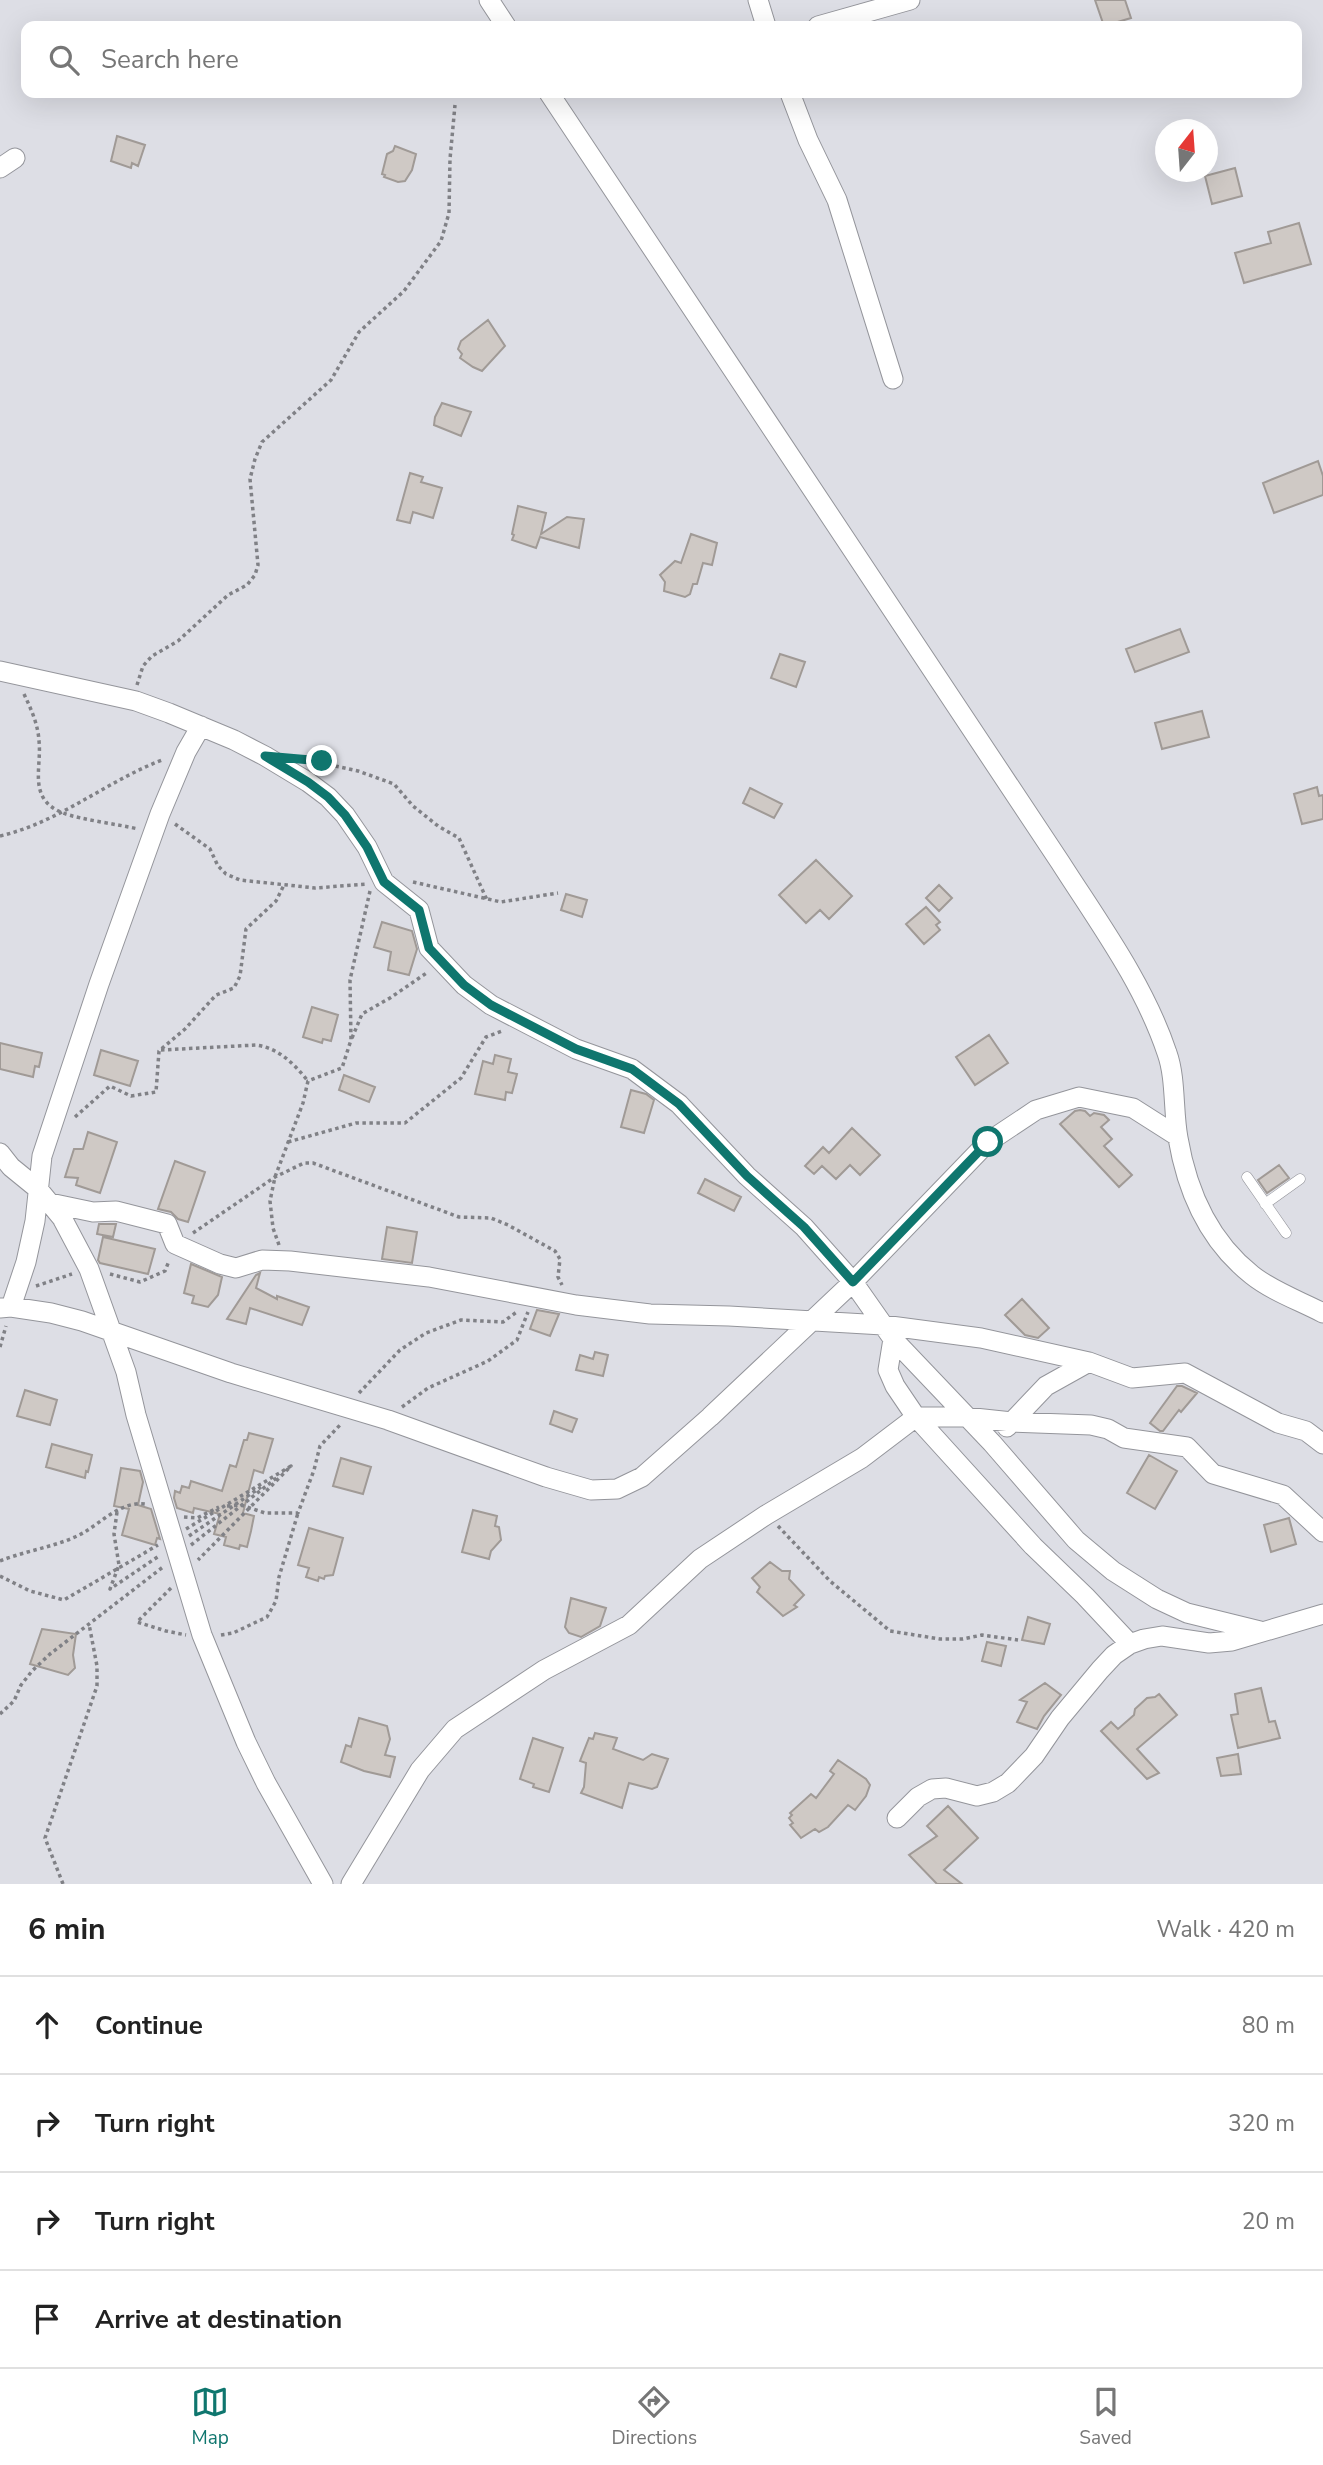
<!DOCTYPE html>
<meta charset="utf-8">
<style>
:root{--surface:#fff;--page:#f2f2f2;--text:#222;--muted:#767676;--line:#e0e0e0;--accent:#0f766e}
body{margin:0;font-family:"Nunito Sans",sans-serif;background:var(--page);color:var(--text)}
.compass{position:absolute;left:1155px;top:119px;width:63px;height:63px;border-radius:50%;background:var(--surface);box-shadow:0 7px 28px #0002;rotate:17deg}
.stop{position:absolute;width:21px;height:21px;margin:-16px;border:5px solid #0f766e;border-radius:50%;background:#fff}
.stop.end{background:#0f766e;border-color:#fff;box-shadow:0 2px 7px #0008}
.list{margin:0;padding:0;list-style:none}
h2{display:flex;justify-content:space-between;align-items:center;height:91px;margin:0;padding:0 28px;font-size:30px}
h2 small{font-size:23px;font-weight:400;color:var(--muted)}
.list li{display:grid;grid-template-columns:46px 1fr auto;gap:21px;align-items:center;box-sizing:border-box;height:98px;padding:0 28px;border-top:2px solid var(--line)}
.list b{display:block;font-size:26px;white-space:nowrap}
.list em{font-size:23px;font-style:normal;color:var(--muted)}
.icon{flex:none;width:38px;height:38px;fill:none;stroke:currentColor;stroke-width:2;stroke-linecap:round;stroke-linejoin:round}
.map{position:relative;flex:none;width:1323px;height:1884px;overflow:hidden}
.search{position:absolute;background:var(--surface);box-shadow:0 7px 28px #0002;left:21px;right:21px;top:21px;height:77px;display:flex;align-items:center;gap:18px;box-sizing:border-box;padding:0 24px;border-radius:14px;color:var(--muted);font-size:26px}
.sheet{height:483px;background:var(--surface)}
nav{display:flex;justify-content:space-around;align-items:center;box-sizing:border-box;height:98px;border-top:2px solid var(--line);background:var(--surface);font-size:19px;color:var(--muted)}
nav a{display:grid;justify-items:center;gap:4px}
nav .on{color:var(--accent)}
.map>svg:first-child{display:block}
.building{fill:#cfc9c5;stroke:#a09a96;stroke-width:2}
.lines{fill:none;stroke-linecap:round;stroke-linejoin:round}
.service-casing{stroke:#94959b;stroke-width:11}
.minor-casing{stroke:#94959b;stroke-width:21}
.path{stroke:#808186;stroke-width:3.5;stroke-dasharray:3.5 3.5;stroke-linecap:butt}
.service{stroke:#fff;stroke-width:10}
.minor{stroke:#fff;stroke-width:19}
.route{stroke:#0f766e;stroke-width:9}
</style>
<div class="map">
<svg width="1323" height="1884" viewBox="0 0 1323 1884">
<rect width="100%" height="100%" fill="#dddee5"/>
<!-- building -->
<path class="building" d="M1095 0H1125L1131 18 1104 26Z
M117 136 145 145 138 166 132 163 131 168 111 161Z
M395 146 416 154 412 170 405 181 398 182 384 177 385 175 382 174 387 154 393 151Z
M1235 168 1242 196 1212 204 1205 176Z
M1299 223 1311 264 1244 283 1235 253 1271 243 1268 232Z
M488 320 505 346 482 371 473 367 460 358 462 354 458 349 461 341Z
M442 403 471 412 461 436 434 425 435 417Z
M1318 461 1323 476V495L1274 513 1263 483Z
M410 473 423 477 421 482 442 488 433 518 413 512 410 523 397 520Z
M518 506 546 513 541 534 567 517 584 519 579 548 540 537 536 548 512 540 514 535 512 534Z
M691 534 717 543 712 565 703 563 697 584H693L690 594 685 597 664 591 665 582 660 575 675 561 681 563Z
M1180 629 1189 652 1135 672 1126 649Z
M780 654 805 662 796 687 771 678Z
M1202 711 1209 737 1162 749 1155 723Z
M1317 787 1319 796 1323 795V819L1302 824 1294 794Z
M750 788 782 804 774 818 743 803Z
M816 860 852 896 829 919 820 910 806 923 779 895Z
M939 885 952 898 939 911 926 898Z
M566 894 587 900 582 917 561 910Z
M926 907 940 922 936 925 940 930 924 944 906 924Z
M382 922 412 931 417 949 409 975 388 970 391 952 374 947Z
M312 1007 338 1015 331 1041 323 1039 322 1043 303 1037Z
M989 1035 1008 1063 975 1085 956 1057Z
M0 1043 42 1053 39 1067 35 1066 33 1077 0 1069Z
M101 1050 138 1061 130 1086 94 1075Z
M495 1055 511 1059 508 1072 517 1074 512 1093 506 1092 505 1100 475 1094 483 1061 493 1064Z
M344 1075 375 1087 369 1102 339 1090Z
M631 1090 646 1094 654 1100 644 1133 621 1127Z
M1080 1110 1085 1111 1090 1116 1094 1113 1104 1115 1109 1120 1101 1127 1112 1139 1104 1146 1132 1175 1119 1187 1060 1124 1075 1111Z
M852 1128 880 1155 860 1175 850 1165 836 1179 822 1166 814 1174 805 1166 823 1147 829 1153Z
M88 1132 117 1142 100 1193 76 1185 78 1178 65 1177 74 1149H83Z
M175 1161 205 1172 188 1222 178 1219 171 1212 158 1209Z
M1279 1165 1289 1178 1267 1193 1258 1180Z
M705 1179 741 1197 734 1211 698 1193Z
M99 1224H116L113 1237 97 1234Z
M387 1227 417 1232 412 1263 382 1259Z
M103 1237 155 1249 148 1274 100 1263 98 1260Z
M191 1264 222 1277 218 1295 208 1307 192 1303 194 1296 184 1293Z
M260 1273 256 1288 277 1299V1296L309 1307 302 1325 250 1308 246 1324 227 1319 256 1275Z
M1022 1299 1049 1328 1038 1338 1025 1335 1005 1315Z
M537 1310 559 1314 550 1336 530 1329Z
M595 1352 608 1355 603 1376 576 1370 580 1355 593 1359Z
M1177 1386H1182L1197 1393 1181 1412 1179 1410 1163 1431H1160L1150 1423Z
M25 1390 57 1400 50 1425 17 1416Z
M554 1411 577 1419 572 1432 550 1424Z
M249 1433 273 1439 263 1473 254 1470 243 1513 254 1516 251 1531 247 1547 240 1545 239 1549 224 1545 226 1537 214 1534 220 1514 194 1508 193 1513 177 1508 174 1498 175 1491 180 1493 182 1486 189 1488 191 1481 222 1491 230 1465 236 1467 244 1440H247Z
M52 1444 92 1455 88 1472 86 1471 85 1478 46 1467Z
M1149 1455 1177 1471 1155 1509 1127 1493Z
M341 1458 371 1467 363 1494 333 1486Z
M121 1468 140 1471 143 1482 138 1505 151 1509 160 1539 157 1538 155 1545 122 1535 129 1509 114 1506Z
M473 1510 497 1516 495 1526 499 1527 501 1540 491 1551 489 1559 462 1552Z
M1289 1518 1296 1544 1271 1552 1264 1525Z
M309 1528 343 1538 333 1575 325 1576 324 1579 319 1577 318 1581 306 1577 309 1568 298 1565Z
M770 1562 782 1571H790L789 1579 804 1595 794 1605 797 1607 783 1616 757 1592 760 1587 752 1578Z
M571 1598 606 1608 600 1626 581 1637 569 1633 565 1627Z
M1028 1617 1050 1624 1044 1644 1022 1640Z
M42 1629 76 1634 73 1655 75 1668 68 1675 30 1664Z
M987 1642 1006 1646 1001 1666 982 1661Z
M1045 1683 1061 1695 1044 1716 1037 1729 1017 1722 1027 1702 1020 1700Z
M1261 1688 1269 1722 1275 1721 1280 1738 1238 1748 1231 1715 1238 1714 1235 1694Z
M1159 1694 1177 1715 1137 1749 1159 1773 1147 1779 1101 1731 1111 1722 1118 1729 1134 1715 1135 1709 1147 1698 1155 1697Z
M359 1718 387 1726 390 1739 385 1755 395 1757 390 1777 364 1771 341 1762 346 1745 351 1747Z
M595 1733 617 1738 613 1749 643 1760 652 1754 668 1759 657 1787 652 1789 629 1783 622 1808 581 1793 584 1787 586 1763 580 1761 589 1738 593 1739Z
M533 1738 563 1748 549 1792 533 1787 534 1784 520 1779Z
M1238 1754 1241 1774 1221 1776 1217 1758Z
M838 1760 866 1779 870 1785 866 1796 855 1810 848 1805 828 1827 819 1832 815 1829 801 1838 790 1825 793 1823 789 1818 792 1815 790 1813 811 1794 816 1798 834 1774 830 1771Z
M948 1806 978 1838 944 1870 962 1884H937L909 1855 937 1836 927 1826Z"/>
<g class="lines">
<!-- service casing -->
<g class="service-casing">
<path id="service" d="M1247 1177 1286 1233
M1265 1204 1300 1179"/>
</g>
<!-- minor casing -->
<g class="minor-casing">
<path id="minor" d="M489 0 506 26
M758 0 766 26
M818 26 910 0
M549 93 1060 862C1099 923 1144 984 1167 1053 1176 1078 1173 1111 1178 1138 1187 1191 1209 1241 1252 1275 1272 1291 1300 1301 1323 1313
M790 93 808 140 837 200 893 379
M0 168 15 158
M0 671 136 701 169 713 234 740 265 756 308 782 328 797 345 815 367 847 384 882 419 910 429 948 464 985 491 1005 576 1049 632 1069 679 1104 747 1176 804 1227 853 1282 893 1339 992 1443 1076 1540 1113 1571 1157 1599 1187 1613 1260 1631
M0 1153 11 1167 38 1189 62 1218 89 1269 126 1372 136 1415 202 1635 246 1742 266 1783 323 1884
M50 1203 93 1212 116 1211 167 1224 175 1244 220 1264 236 1268 262 1260 290 1261 429 1277 576 1305 650 1314 729 1316 883 1325 981 1338 1089 1362 1132 1378 1185 1373 1278 1423 1306 1431 1323 1444
M11 1307 26 1262 35 1221 42 1156 99 984 160 814 186 752 201 726
M0 1308 11 1307 51 1313 82 1321 231 1373 388 1420 546 1477 591 1490 617 1489 642 1477 710 1417 853 1282 988 1142 1036 1110 1079 1097 1133 1108 1177 1136
M893 1339 888 1370 895 1386 916 1417 1033 1546 1085 1596 1130 1644
M1007 1427 1046 1386 1089 1362
M897 1818 918 1797 932 1789 946 1788 977 1796 993 1792 1008 1783 1034 1756 1060 1718 1100 1670 1114 1655 1130 1644 1144 1639 1162 1636 1209 1643 1232 1641 1323 1614
M351 1884 420 1770 455 1729 544 1670 629 1625 700 1559 766 1515 862 1458 916 1417H965L1012 1422 1091 1425 1108 1429 1124 1438 1187 1447 1213 1474 1283 1495 1323 1532"/>
</g>
<!-- path -->
<path class="path" d="M137 685 143 666 152 656 178 641 228 595 247 585 255 575 258 565 250 479 255 459 262 442 331 380 359 332 404 291 441 241 449 213 450 159 455 105
M24 694C31 709 38 724 39 741 42 768 27 799 63 813 82 820 117 824 138 829
M308 760 358 771 394 784 413 806 438 826 459 838 487 900
M175 824 210 849 218 866 226 874 240 880 315 888 367 884
M0 836C60 822 105 782 162 760
M413 882 501 902 558 893
M352 1038 362 1014 390 998 428 972
M161 1050 256 1045C279 1048 294 1064 308 1081
M75 1117 110 1086 131 1096 156 1092 159 1051 185 1029 216 995 234 988 240 976 246 929 276 901 284 885
M288 1142 356 1123H405L461 1078 486 1037 502 1031
M193 1233 275 1177 304 1163H313L459 1217 491 1218 508 1225 555 1251 560 1259 558 1277 562 1285
M279 1245 273 1228 270 1201 275 1177 303 1103 308 1081 342 1068 351 1040 350 980 370 891
M110 1274 140 1282 165 1271 169 1261
M36 1286 72 1274
M0 1347 6 1326
M359 1393 400 1350 426 1333 461 1320 503 1322 518 1311
M402 1407 428 1388 488 1361 517 1340 528 1312
M227 1506 241 1505 265 1513H298L314 1470 320 1446 341 1424
M117 1512 114 1534 119 1565 110 1589 159 1556
M184 1517 197 1518 219 1507
M778 1526 830 1581 890 1631 940 1639H963L982 1635 1018 1640
M186 1529 291 1466 198 1560
M189 1536 261 1487
M191 1545 279 1476
M0 1561C27 1550 57 1547 83 1533 102 1522 121 1501 145 1504
M0 1576 30 1591 64 1600 158 1545
M171 1588 137 1622 166 1631 186 1635
M221 1635 233 1633 267 1617 276 1601 279 1577 298 1513
M0 1714 14 1701 21 1685 32 1671 50 1654 163 1567
M63 1884 45 1838 97 1686V1666L89 1624"/>
<!-- service -->
<use href="#service" class="service"/>
<!-- minor -->
<use href="#minor" class="minor"/>
</g>
<g class="lines">
<!-- route -->
<path class="route" d="M322 761 265 756 308 782 328 797 345 815 367 847 384 882 419 910 429 948 464 985 491 1005 576 1049 632 1069 679 1104 747 1176 804 1227 853 1282 988 1142"/>
</g>
</svg>
<svg class="compass" viewBox="-18 -18 36 36"><path d="M0-13l5 13h-10z" fill="#e53935"/><path d="M0 13l5-13h-10z" fill="#767676"/></svg>
<div class="stop" style="left:988px;top:1142px"></div>
<div class="stop end" style="left:322px;top:761px"></div>
<div class="search"><svg class="icon" aria-label="search" viewBox="0 0 24 24"><circle cx="10" cy="10" r="6"/><path d="M15 15l6 6"/></svg>Search here</div>
</div>
<section class="sheet">
<h2>6 min<small>Walk · 420 m</small></h2>
<ul class="list">
<li><svg class="icon" aria-label="ahead" viewBox="0 0 24 24"><path d="M12 20V5M6 11l6-6 6 6"/></svg><div><b>Continue</b></div><em>80 m</em></li>
<li><svg class="icon" aria-label="right" viewBox="0 0 24 24"><path d="M7 20v-9h11M14 6l5 5-5 5"/></svg><div><b>Turn right</b></div><em>320 m</em></li>
<li><svg class="icon" aria-label="right" viewBox="0 0 24 24"><path d="M7 20v-9h11M14 6l5 5-5 5"/></svg><div><b>Turn right</b></div><em>20 m</em></li>
<li><svg class="icon" aria-label="arrive" viewBox="0 0 24 24"><path d="M6 21V4h12l-3 4 3 4H6"/></svg><div><b>Arrive at destination</b></div></li>
</ul>
</section>
<nav>
<a class="on"><svg class="icon" aria-label="map" viewBox="0 0 24 24"><path d="M3 6l6-2 6 2 6-2v14l-6 2-6-2-6 2zM9 4v14M15 6v14"/></svg>Map</a>
<a><svg class="icon" aria-label="directions" viewBox="0 0 24 24"><path d="M12 3l9 9-9 9-9-9zM9 14v-3h6M13 9l2 2-2 2"/></svg>Directions</a>
<a><svg class="icon" aria-label="saved" viewBox="0 0 24 24"><path d="M7 4h10v16l-5-4-5 4z"/></svg>Saved</a>
</nav>
